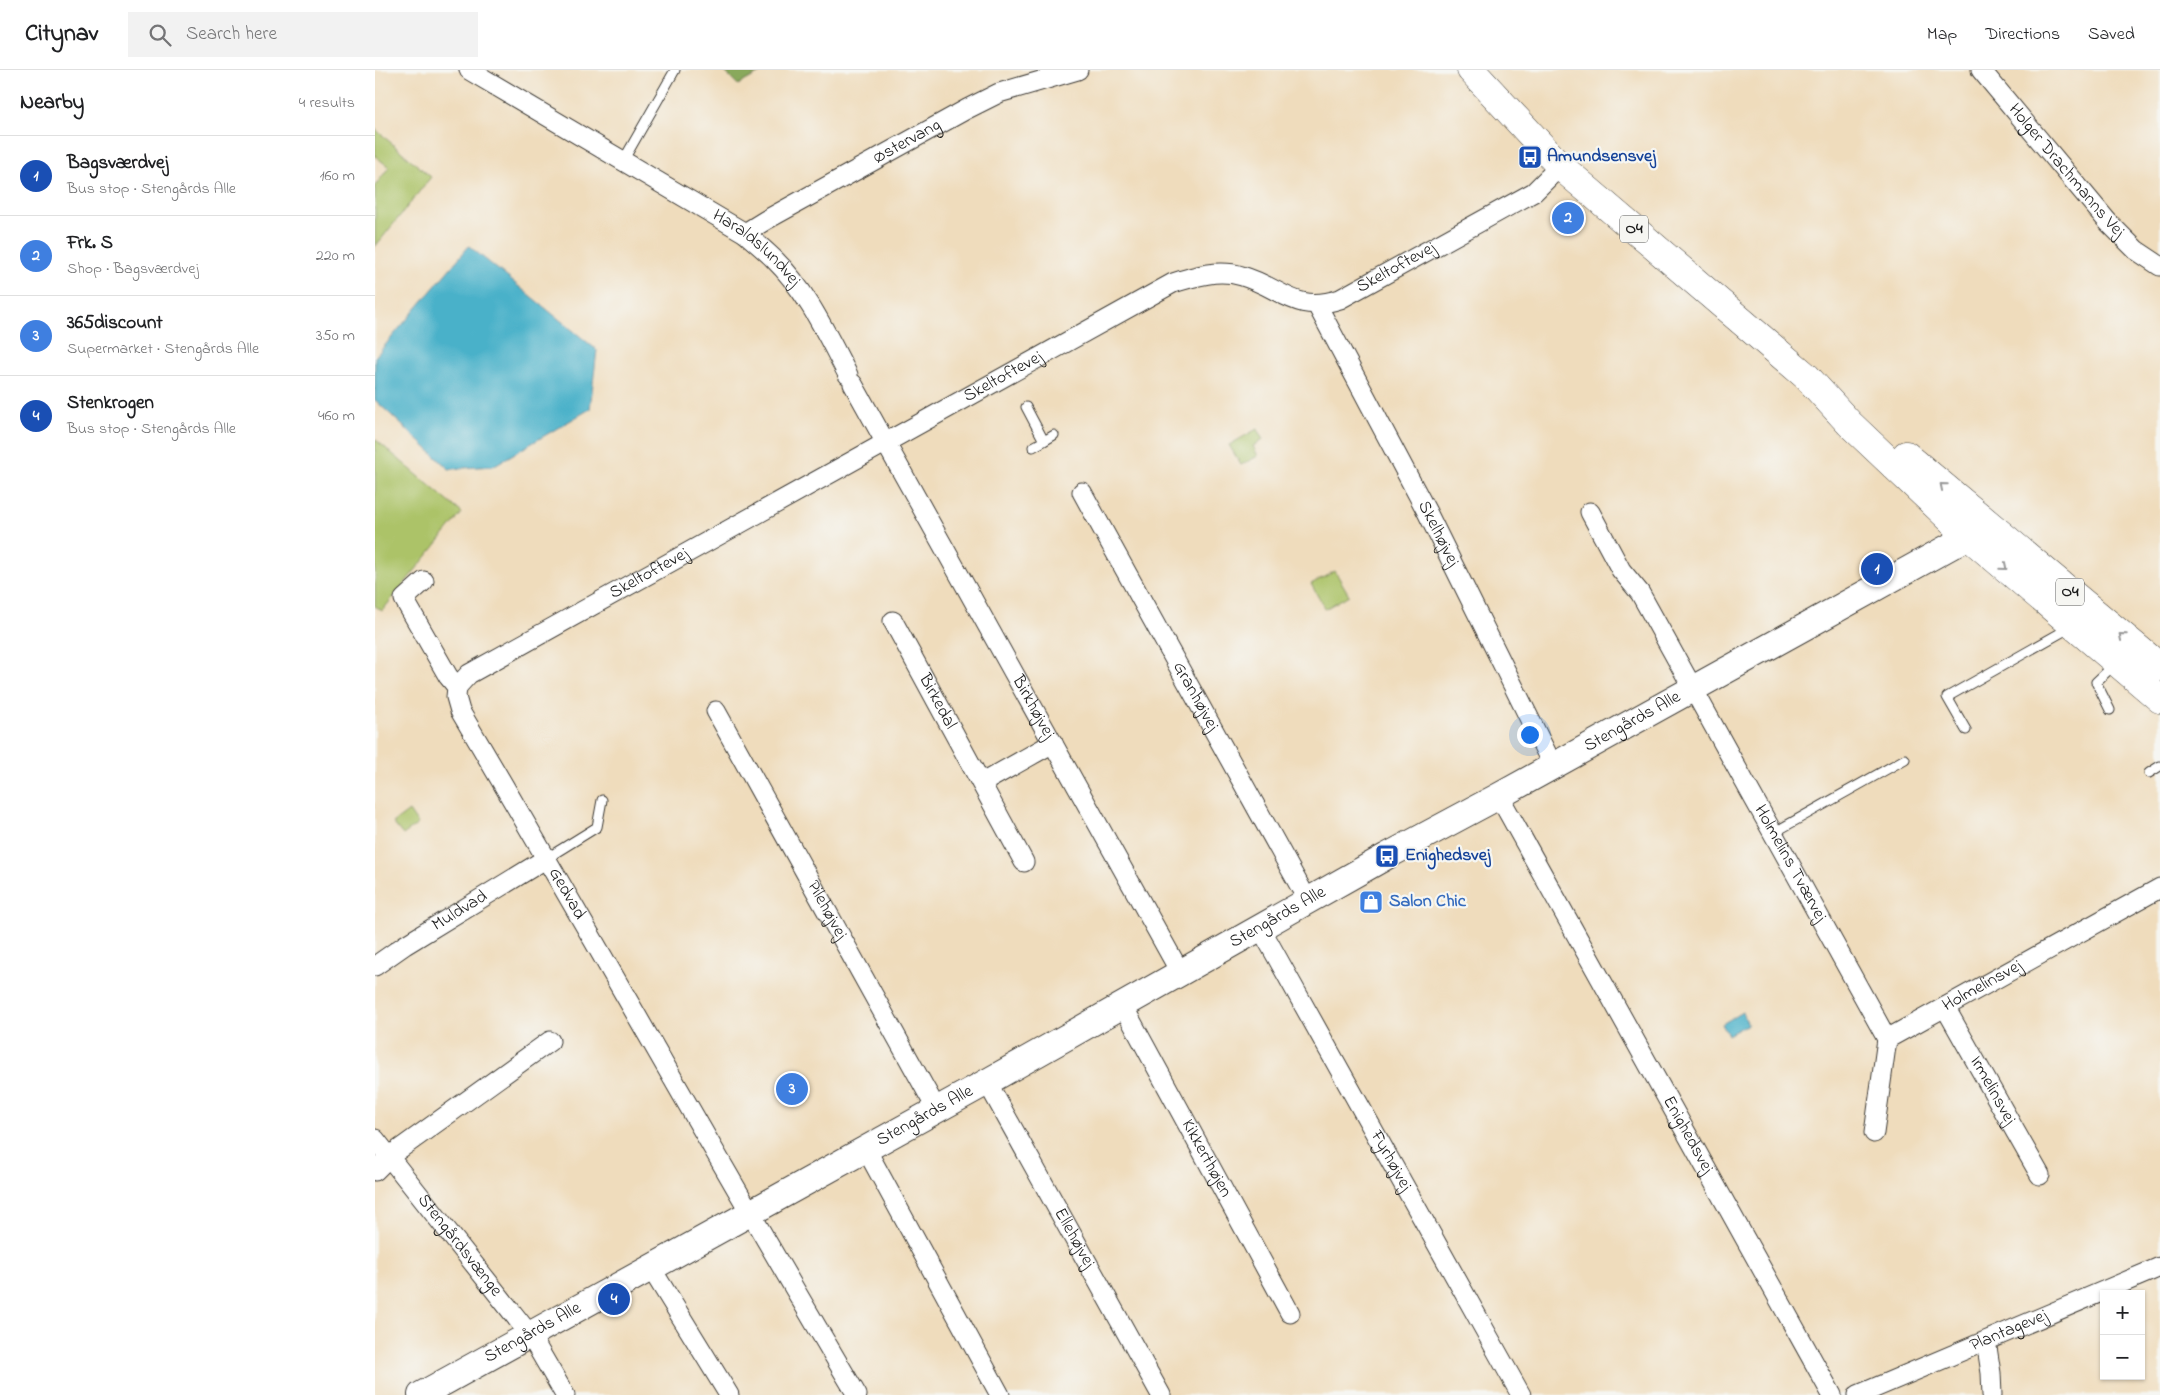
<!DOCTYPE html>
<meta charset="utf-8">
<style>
:root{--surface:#fff;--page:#f2f2f2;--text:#202124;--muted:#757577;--line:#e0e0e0;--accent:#1f6fb2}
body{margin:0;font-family:"Indie Flower",sans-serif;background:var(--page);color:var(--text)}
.controls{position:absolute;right:15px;bottom:15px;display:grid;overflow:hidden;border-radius:0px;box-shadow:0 1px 4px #0004}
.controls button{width:45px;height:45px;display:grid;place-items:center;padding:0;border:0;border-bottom:1px solid var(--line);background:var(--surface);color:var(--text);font:25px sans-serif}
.you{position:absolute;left:1154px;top:664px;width:18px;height:18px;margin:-12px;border:4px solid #fff;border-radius:50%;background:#1a73e8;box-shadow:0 0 0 8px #1a73e833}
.badge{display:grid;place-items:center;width:32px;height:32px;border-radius:50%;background:var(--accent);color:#fff;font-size:16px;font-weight:700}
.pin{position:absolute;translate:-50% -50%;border:2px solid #fff;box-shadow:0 1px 5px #0006}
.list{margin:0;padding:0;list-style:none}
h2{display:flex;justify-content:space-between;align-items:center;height:65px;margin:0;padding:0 20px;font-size:21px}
h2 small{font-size:16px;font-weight:400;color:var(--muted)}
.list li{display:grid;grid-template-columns:32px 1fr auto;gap:15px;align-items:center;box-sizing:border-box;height:80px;padding:0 20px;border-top:1px solid var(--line)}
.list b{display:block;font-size:19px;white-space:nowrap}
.list p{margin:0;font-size:16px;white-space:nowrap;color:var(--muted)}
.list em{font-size:16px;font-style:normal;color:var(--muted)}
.icon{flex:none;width:28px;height:28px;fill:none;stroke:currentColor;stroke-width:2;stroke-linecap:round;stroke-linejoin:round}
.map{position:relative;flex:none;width:1785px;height:1325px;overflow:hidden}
header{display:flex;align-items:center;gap:30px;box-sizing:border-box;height:70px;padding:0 25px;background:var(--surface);border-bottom:1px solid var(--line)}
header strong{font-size:24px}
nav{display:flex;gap:28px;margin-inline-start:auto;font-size:18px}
.search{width:350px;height:45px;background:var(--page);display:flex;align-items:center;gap:12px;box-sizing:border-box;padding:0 18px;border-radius:0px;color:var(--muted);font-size:19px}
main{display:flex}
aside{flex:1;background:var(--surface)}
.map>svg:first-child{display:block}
.green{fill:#acc367;stroke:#647042}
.forest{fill:#89a95c;stroke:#52623c}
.water{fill:#4ab1c9;stroke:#336672}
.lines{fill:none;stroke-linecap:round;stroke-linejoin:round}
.lane-casing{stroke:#3c3934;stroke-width:11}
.street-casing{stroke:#3c3934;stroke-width:21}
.secondary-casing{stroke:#3c3934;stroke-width:28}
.primary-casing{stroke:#3c3934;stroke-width:29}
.lane{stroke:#fff;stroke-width:9}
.street{stroke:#fff;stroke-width:19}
.secondary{stroke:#fff;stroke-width:26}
.primary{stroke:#fff;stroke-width:28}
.oneway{stroke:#999}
.labels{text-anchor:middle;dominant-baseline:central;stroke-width:4.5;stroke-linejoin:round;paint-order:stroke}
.shield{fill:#f6f6f2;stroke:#5d5d5c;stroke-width:1}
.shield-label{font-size:16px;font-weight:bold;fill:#1c1c1c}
.street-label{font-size:18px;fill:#1c1c1c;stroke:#f6f6f2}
.transit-label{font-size:18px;font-weight:bold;fill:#164399;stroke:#f6f6f2;text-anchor:start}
.shop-label{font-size:18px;font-weight:bold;fill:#366cbe;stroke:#f6f6f2;text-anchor:start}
</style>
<header>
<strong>Citynav</strong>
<div class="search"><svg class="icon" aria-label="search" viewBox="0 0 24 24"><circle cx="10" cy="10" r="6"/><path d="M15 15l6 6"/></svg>Search here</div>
<nav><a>Map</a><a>Directions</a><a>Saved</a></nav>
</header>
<main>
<aside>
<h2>Nearby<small>4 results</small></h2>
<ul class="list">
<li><span class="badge" style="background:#1a4fb4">1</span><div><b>Bagsværdvej</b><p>Bus stop · Stengårds Alle</p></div><em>160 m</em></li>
<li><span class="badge" style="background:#3f7fe0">2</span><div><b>Frk. S</b><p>Shop · Bagsværdvej</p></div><em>220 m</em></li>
<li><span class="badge" style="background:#3f7fe0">3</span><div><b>365discount</b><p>Supermarket · Stengårds Alle</p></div><em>350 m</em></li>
<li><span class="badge" style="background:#1a4fb4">4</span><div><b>Stenkrogen</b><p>Bus stop · Stengårds Alle</p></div><em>460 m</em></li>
</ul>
</aside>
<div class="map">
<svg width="1785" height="1325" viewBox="0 0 1785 1325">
<rect width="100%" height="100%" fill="#f6f6f2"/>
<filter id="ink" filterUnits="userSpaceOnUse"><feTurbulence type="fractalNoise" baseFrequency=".02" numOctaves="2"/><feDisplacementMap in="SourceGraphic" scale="10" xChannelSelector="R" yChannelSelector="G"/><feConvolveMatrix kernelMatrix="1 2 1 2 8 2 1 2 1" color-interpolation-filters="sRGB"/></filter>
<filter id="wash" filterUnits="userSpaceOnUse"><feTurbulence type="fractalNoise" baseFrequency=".0096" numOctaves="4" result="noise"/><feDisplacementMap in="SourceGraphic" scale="20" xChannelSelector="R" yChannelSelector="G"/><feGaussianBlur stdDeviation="1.12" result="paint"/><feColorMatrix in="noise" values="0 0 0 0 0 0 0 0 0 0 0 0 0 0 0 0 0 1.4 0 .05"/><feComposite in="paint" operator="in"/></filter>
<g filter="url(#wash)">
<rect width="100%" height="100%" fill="#efdcbc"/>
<!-- green -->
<path class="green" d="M0 59 56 107 0 177V116L14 97 0 86Z
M882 359 888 370 878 376 883 386 866 395 854 375Z
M0 369 87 443 7 541 0 536Z
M960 501 974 525 950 539 936 514Z
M34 741 43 754 28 765 18 753Z"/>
<!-- forest -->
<path class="forest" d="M348 0H390L363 15Z"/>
<!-- water -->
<path class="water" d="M94 176 222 280 215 339 118 396 74 399 0 330V287Z
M1367 942 1373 954 1353 965 1347 954Z"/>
</g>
<g filter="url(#ink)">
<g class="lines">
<!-- lane casing -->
<g class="lane-casing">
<path id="lane" d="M248 91 300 0
M651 337 669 371 679 365
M658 377 669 371
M1735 640 1721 612 1740 594
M1591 660 1572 627 1696 557
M1774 703 1785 696
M1398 763 1530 689
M172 788 222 757 227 730"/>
</g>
<!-- street casing -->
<g class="street-casing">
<g id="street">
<path id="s1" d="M94 0 370 163C380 172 390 180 399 189 432 221 452 265 473 305"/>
<path id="s2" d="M1606 0 1733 152 1761 180 1785 196"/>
<path id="s3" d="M370 163 391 150 592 39 624 23 703 0"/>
<path id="s4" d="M942 235 1052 442 1178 696"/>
<path id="s5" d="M478 314 805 902"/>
<path id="s6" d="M707 422 933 831"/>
<path id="s7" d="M1215 442 1246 500 1265 523 1512 969"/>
<path id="s8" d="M49 511 29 529 73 606 82 617 81 627 85 641C219 868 347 1098 482 1325"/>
<path id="s9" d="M518 551 649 792"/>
<path id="s10" d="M82 617 94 604 798 213C820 206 844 199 867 206 908 218 919 244 965 229L1159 122 1185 96"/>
<path id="s11" d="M341 641 562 1040"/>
<path d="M607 713 678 673"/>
<path id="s12" d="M1124 726 1457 1325"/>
<path id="s13" d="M885 857 1146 1325"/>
<path id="s14" d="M0 896 30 875 172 788"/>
<path id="s15" d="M747 934 915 1243"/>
<path id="s16" d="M1570 937 1665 1105"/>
<path id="s17" d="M612 1012 786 1325"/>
<path id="s18" d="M1499 1063 1512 969 1785 818"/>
<path id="s19" d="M0 1069 155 1265 190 1325"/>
<path d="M491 1079 625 1325"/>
<path d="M0 1101 15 1086 175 971"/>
<path d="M276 1198 354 1325"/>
<path d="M1611 1271 1616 1303 1617 1325"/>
<path id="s20" d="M1483 1325 1785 1197"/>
</g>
</g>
<!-- secondary casing -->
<g class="secondary-casing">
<g id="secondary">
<path id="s21" d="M46 1325 612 1012 1012 786 1124 726 1585 471 1592 465 1605 447"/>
</g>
</g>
<!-- primary casing -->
<g class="primary-casing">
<path id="primary" d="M1096 0 1185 96 1432 307 1475 354 1592 465 1785 629
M1531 385 1785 597"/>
</g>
<!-- lane -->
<use href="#lane" class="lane"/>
<!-- street -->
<use href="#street" class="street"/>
<!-- secondary -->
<use href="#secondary" class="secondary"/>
<!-- primary -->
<use href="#primary" class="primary"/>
</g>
<!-- one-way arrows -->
<defs><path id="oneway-chevron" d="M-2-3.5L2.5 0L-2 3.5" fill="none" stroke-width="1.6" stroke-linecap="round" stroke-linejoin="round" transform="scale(1.25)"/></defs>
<g class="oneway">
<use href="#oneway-chevron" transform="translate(1568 416) rotate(-140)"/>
<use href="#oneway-chevron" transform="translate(1629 497) rotate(40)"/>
<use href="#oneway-chevron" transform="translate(1747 566) rotate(-140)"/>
</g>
</g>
<!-- icons -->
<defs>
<g id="bus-square" transform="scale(1.25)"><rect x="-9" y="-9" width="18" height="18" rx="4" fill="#1a4fb4" stroke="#f6f6f2"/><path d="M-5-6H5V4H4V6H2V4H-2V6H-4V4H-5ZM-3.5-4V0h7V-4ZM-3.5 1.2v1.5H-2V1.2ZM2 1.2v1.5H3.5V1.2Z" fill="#fff"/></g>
<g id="shop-square" transform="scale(1.25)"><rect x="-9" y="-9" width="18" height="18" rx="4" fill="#3f7fe0" stroke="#f6f6f2"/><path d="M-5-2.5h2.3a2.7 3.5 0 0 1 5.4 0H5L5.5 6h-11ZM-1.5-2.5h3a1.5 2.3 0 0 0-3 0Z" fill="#fff"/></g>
</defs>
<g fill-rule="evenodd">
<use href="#bus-square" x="1155" y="87"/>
<use href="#bus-square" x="1012" y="786"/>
<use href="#shop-square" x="996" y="832"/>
</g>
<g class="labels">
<!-- shield labels -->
<g class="shield">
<rect x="1245" y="145.5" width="28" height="27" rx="4"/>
<rect x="1681" y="508.5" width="28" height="27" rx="4"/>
</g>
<g class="shield-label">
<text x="1259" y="159">O4</text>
<text x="1695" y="522">O4</text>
</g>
<!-- street labels -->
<g class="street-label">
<text stroke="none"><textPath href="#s3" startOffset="186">Østervang</textPath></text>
<text stroke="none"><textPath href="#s2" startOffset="132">Holger Drachmanns Vej</textPath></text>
<text stroke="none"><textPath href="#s1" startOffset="339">Haraldslundvej</textPath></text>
<text stroke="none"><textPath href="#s10" startOffset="1062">Skeltoftevej</textPath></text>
<text stroke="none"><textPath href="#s10" startOffset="629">Skeltoftevej</textPath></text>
<text stroke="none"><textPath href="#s4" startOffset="259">Skelhøjvej</textPath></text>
<text stroke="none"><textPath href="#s10" startOffset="224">Skeltoftevej</textPath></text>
<text stroke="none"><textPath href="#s6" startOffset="234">Granhøjvej</textPath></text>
<text stroke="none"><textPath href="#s9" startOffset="92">Birkedal</textPath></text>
<text stroke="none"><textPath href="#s5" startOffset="370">Birkhøjvej</textPath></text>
<text stroke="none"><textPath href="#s21" startOffset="1386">Stengårds Alle</textPath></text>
<text stroke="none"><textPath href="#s7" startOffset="405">Holmelins Tværvej</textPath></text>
<text stroke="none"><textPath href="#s8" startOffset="366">Gedvad</textPath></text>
<text stroke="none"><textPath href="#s11" startOffset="228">Pilehøjvej</textPath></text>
<text stroke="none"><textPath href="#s14" startOffset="101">Muldvad</textPath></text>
<text stroke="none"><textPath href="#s21" startOffset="981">Stengårds Alle</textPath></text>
<text stroke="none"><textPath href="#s18" startOffset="204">Holmelinsvej</textPath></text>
<text stroke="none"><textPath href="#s16" startOffset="96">Irmelinsvej</textPath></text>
<text stroke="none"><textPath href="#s21" startOffset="576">Stengårds Alle</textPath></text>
<text stroke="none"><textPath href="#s12" startOffset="388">Enighedsvej</textPath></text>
<text stroke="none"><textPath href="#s15" startOffset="176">Kikkerthøjen</textPath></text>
<text stroke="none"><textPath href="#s13" startOffset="268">Fyrhøjvej</textPath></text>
<text stroke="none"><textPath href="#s17" startOffset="179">Ellehøjvej</textPath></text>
<text stroke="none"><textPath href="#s19" startOffset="136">Stengårdsvænge</textPath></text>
<text stroke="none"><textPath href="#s20" startOffset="164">Plantagevej</textPath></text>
<text stroke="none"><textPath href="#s21" startOffset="128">Stengårds Alle</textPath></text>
</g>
<!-- transit labels -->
<g class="transit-label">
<text x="1172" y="87">Amundsensvej</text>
<text x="1030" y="786">Enighedsvej</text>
</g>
<!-- shop labels -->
<g class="shop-label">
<text x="1014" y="832">Salon Chic</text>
</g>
</g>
</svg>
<div class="controls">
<button>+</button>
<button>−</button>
</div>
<div class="you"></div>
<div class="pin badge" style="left:1502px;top:499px;background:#1a4fb4">1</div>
<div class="pin badge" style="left:1193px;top:148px;background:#3f7fe0">2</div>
<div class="pin badge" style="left:417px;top:1019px;background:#3f7fe0">3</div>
<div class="pin badge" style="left:239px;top:1229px;background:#1a4fb4">4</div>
</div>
</main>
